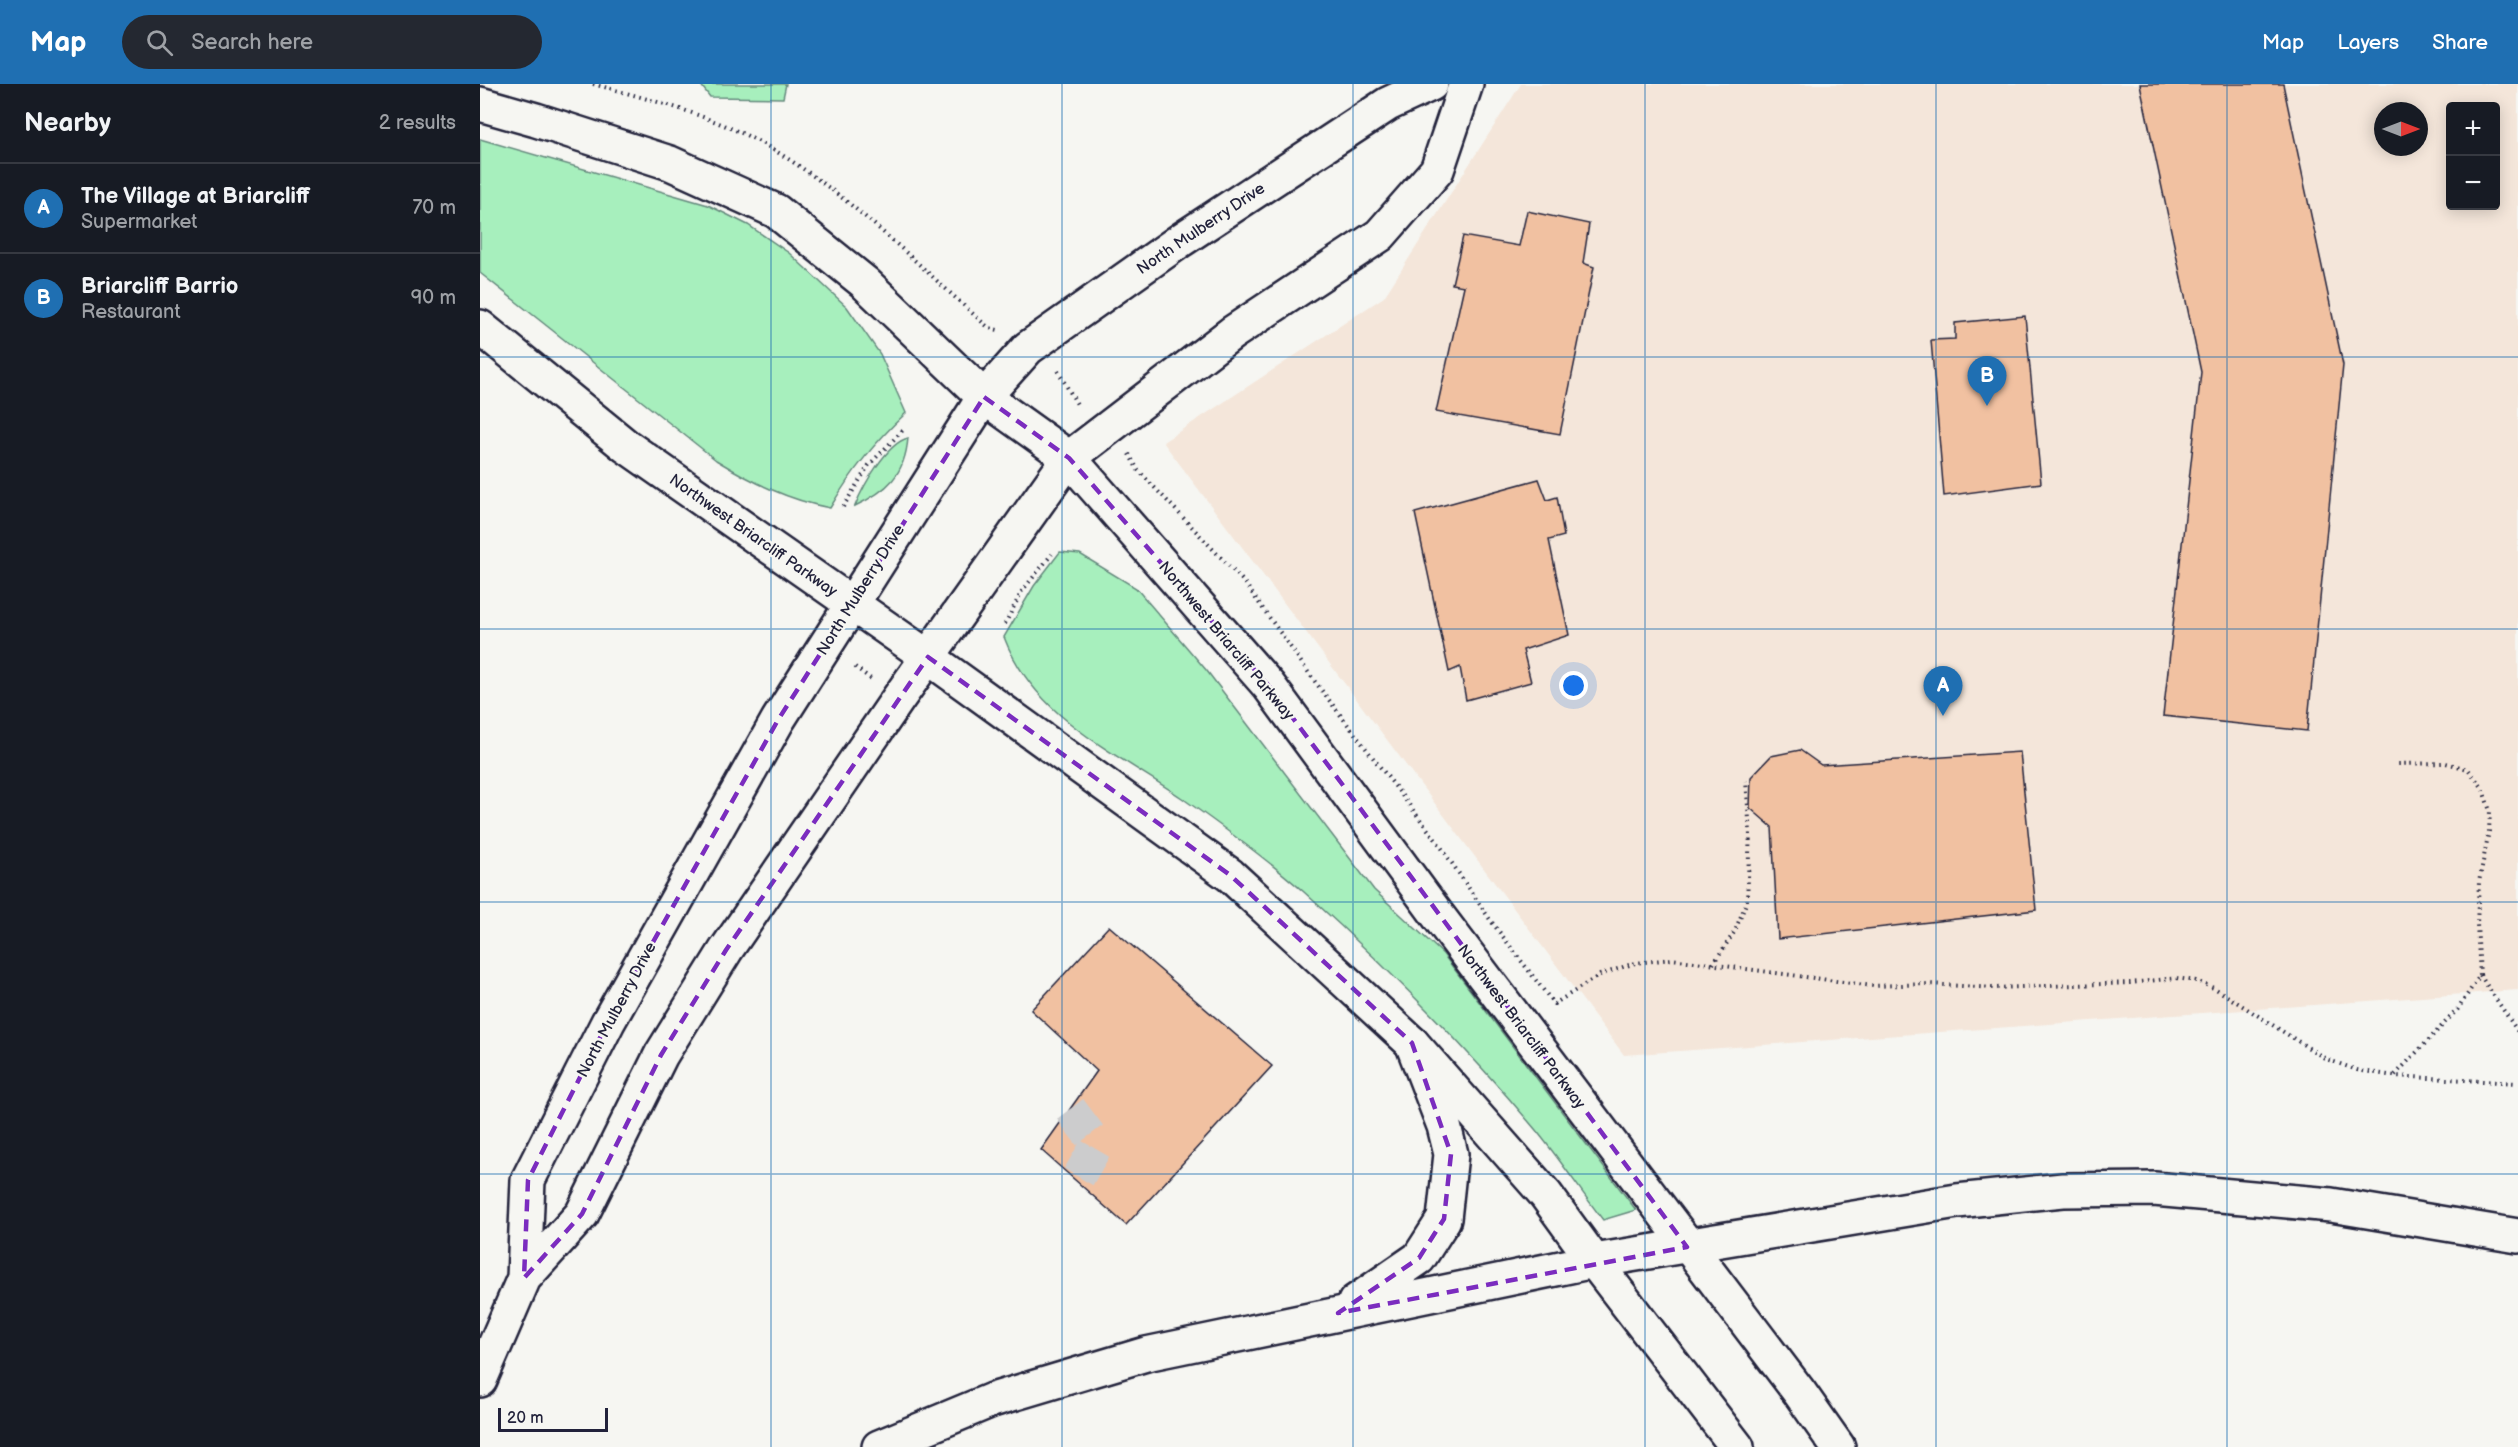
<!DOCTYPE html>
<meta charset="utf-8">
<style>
:root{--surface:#171b24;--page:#242831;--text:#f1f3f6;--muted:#9ea1a6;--line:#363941;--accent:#1f6fb2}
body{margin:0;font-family:"Balsamiq Sans",sans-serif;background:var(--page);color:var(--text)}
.controls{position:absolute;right:18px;top:18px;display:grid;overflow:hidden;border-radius:6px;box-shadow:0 3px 15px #0003}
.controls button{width:54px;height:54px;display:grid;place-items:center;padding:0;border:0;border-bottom:2px solid var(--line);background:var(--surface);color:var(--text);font:30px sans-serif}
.compass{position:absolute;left:1894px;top:18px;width:54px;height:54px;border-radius:50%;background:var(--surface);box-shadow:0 3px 15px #0003;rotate:90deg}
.scale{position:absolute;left:18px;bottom:15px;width:110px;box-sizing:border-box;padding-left:6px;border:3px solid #22223b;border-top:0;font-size:16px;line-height:21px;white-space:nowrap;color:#22223b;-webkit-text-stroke:4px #f6f6f2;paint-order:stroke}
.you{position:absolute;left:1094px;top:602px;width:21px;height:21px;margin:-15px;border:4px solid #fff;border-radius:50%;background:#1a73e8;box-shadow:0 0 0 9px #1a73e833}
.badge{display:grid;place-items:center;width:39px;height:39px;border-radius:50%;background:var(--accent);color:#fff;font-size:20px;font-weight:700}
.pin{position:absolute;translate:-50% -50px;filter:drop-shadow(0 2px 3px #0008)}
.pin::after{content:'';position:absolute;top:32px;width:21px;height:18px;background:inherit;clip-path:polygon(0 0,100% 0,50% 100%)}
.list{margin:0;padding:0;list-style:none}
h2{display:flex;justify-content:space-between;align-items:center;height:78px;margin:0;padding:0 24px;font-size:26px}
h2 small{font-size:20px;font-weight:400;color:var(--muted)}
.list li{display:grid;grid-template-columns:39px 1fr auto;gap:18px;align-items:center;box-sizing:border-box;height:90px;padding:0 24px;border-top:2px solid var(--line)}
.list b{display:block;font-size:22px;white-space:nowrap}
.list p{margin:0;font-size:20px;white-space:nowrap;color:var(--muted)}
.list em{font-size:20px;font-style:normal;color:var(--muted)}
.icon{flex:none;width:33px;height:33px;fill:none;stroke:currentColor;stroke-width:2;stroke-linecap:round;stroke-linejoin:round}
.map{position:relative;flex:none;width:2038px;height:1363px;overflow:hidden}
header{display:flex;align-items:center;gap:36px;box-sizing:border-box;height:84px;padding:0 30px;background:var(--accent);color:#fff}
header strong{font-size:28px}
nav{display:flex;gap:33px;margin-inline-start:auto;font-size:21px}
.search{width:420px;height:54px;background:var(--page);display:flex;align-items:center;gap:15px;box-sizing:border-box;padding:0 21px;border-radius:33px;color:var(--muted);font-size:22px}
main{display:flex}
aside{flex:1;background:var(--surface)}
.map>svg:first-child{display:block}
.built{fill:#f4e6da;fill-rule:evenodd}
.green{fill:#a7efbd;stroke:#64887c;stroke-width:1.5}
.building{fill:#f1c1a1;stroke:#22223b;stroke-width:1.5}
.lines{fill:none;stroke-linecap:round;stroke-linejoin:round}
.minor-tunnel{stroke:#cccccd;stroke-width:33;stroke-dasharray:33 16;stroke-linecap:butt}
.minor-casing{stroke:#22223b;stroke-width:38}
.major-casing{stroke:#22223b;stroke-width:38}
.highway-casing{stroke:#22223b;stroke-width:38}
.path{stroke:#22223b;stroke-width:4;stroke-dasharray:1.5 4.5;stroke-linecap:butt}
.minor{stroke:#f6f6f2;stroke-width:33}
.major{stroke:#f6f6f2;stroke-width:33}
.highway{stroke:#f6f6f2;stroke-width:33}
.marked{fill:none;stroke:#7b2cbf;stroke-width:4.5;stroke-dasharray:12 8;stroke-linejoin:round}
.grid{fill:none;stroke:#1f6fb2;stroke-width:1.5;stroke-opacity:0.55}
.labels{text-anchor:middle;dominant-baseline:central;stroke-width:5;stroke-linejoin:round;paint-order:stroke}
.street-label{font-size:16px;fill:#22223b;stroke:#f6f6f2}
</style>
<header>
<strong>Map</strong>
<div class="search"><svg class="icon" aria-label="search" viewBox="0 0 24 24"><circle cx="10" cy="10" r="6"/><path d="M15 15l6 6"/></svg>Search here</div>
<nav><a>Map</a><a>Layers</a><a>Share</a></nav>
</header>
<main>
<aside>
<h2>Nearby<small>2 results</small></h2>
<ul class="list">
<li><span class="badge">A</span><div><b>The Village at Briarcliff</b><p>Supermarket</p></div><em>70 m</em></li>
<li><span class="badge">B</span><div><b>Briarcliff Barrio</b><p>Restaurant</p></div><em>90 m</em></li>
</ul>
</aside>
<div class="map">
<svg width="2038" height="1363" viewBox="0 0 2038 1363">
<rect width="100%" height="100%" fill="#f6f6f2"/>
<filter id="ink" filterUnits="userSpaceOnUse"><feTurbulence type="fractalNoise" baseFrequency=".0167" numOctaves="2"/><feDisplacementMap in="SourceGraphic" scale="12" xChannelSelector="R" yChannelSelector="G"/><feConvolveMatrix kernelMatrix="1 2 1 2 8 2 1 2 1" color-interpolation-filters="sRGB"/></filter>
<g filter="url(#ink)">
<!-- built -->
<path class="built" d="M1041 0H2038V906L1144 971 683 358 904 213ZM1970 22H2016V122H1970ZM1903 27H1939V63H1903Z"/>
<!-- green -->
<path class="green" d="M220 0H306L303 14 230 13Z
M0 55 228 121 268 141 309 169 367 223 400 270 426 329C394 359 372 387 350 424 308 416 272 398 236 376L0 189Z
M428 354C425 391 407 407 375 422 383 402 407 359 428 354Z
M580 468 600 470 656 504 727 587 894 806 963 870 1156 1126 1123 1136C1100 1106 1079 1074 1055 1045 984 960 906 882 824 808 786 774 743 743 702 714 635 668 555 634 524 553L554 502Z"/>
<!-- building -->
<path class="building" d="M1660 0H1803L1863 281 1827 647 1683 632 1721 288Z
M1047 127 1109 140 1103 179 1114 183 1080 350 956 328 984 202 972 200 983 152 1039 162Z
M1545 232 1561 399 1464 412 1451 256 1475 255V239Z
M1059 395 1067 416 1077 413 1084 452 1069 456 1089 551 1043 566 1051 598 986 616 980 583 969 588 935 429Z
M1320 666 1341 681 1540 668 1556 826 1298 855 1292 743 1270 724 1271 693 1291 672Z
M629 842 792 982 646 1141 561 1066 617 987 551 926Z"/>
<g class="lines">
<!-- minor-tunnel -->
<path class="minor-tunnel" d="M590 1025 617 1061 596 1097"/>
<!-- minor casing -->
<g class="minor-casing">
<path id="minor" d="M44 1194 48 1096 128 938 298 636 504 313 548 264 701 156 908 20 951 0
M0 1296 44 1194 102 1130 181 971 246 866 418 615 589 374 752 249 900 151 957 86 986 0"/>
</g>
<!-- major casing -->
<g class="major-casing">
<path id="major" d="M0 20 56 36 190 79 296 127 384 198 504 313 589 374 789 602 956 829 1320 1309 1358 1363
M0 243 146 362 448 573 750 791 932 959 1066 1111 1114 1177 1257 1363"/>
</g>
<!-- highway casing -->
<g class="highway-casing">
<path id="highway" d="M875 1218 939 1174 964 1135 971 1070 964 1042 932 959
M399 1363 512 1316 666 1270 1114 1177 1477 1117 1583 1106 1674 1105 1851 1121 2038 1152"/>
</g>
<!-- path -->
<path class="path" d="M113 0C172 16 231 31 285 61 364 105 441 184 509 244L518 246
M578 287 598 322
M649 370 658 386 764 498 836 599 959 760 1011 837 1074 920 1120 891 1155 879 1192 875 1393 902 1449 900 1514 904 1650 899 1696 894 1716 897 1736 905 1846 975 1877 986 1914 992 2038 999
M363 423 389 381 423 346
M525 540 542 507 572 470
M375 583 391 595
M1233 880 1255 847 1267 817 1270 748 1266 697
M2000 891 2038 948
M1915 991 1978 925 2000 891 1997 840 1999 798 2009 747 2010 727 2002 703 1988 685 1966 679 1918 680"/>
<!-- minor -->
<use href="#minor" class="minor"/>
<!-- major -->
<use href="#major" class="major"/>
<!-- highway -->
<use href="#highway" class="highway"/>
</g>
</g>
<!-- marked area -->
<path class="marked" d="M504 313 589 374 789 602 1207 1163 858 1229 939 1174 964 1135 971 1070 932 959 750 791 448 573 246 866 181 971 102 1130 44 1194 48 1096 128 938 298 636Z"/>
<!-- grid -->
<path class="grid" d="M291 0V1363M582 0V1363M873 0V1363M1165 0V1363M1456 0V1363M1747 0V1363M0 273H2038M0 545H2038M0 818H2038M0 1090H2038"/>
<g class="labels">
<!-- street labels -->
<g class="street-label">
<text transform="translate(721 145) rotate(-34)">North Mulberry Drive</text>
<text transform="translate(273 452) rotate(35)">Northwest Briarcliff Parkway</text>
<text transform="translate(381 506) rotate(-58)">North Mulberry Drive</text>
<text transform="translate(746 557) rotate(50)">Northwest Briarcliff Parkway</text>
<text transform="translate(137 926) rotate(-62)">North Mulberry Drive</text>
<text transform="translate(1041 943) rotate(53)">Northwest Briarcliff Parkway</text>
</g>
</g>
</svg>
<div class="controls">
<button>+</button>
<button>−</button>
</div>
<svg class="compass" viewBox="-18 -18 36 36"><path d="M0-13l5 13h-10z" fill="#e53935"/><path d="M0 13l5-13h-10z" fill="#9ea1a6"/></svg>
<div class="scale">20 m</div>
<div class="you"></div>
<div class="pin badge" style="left:1463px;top:632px">A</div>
<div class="pin badge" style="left:1507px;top:322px">B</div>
</div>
</main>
